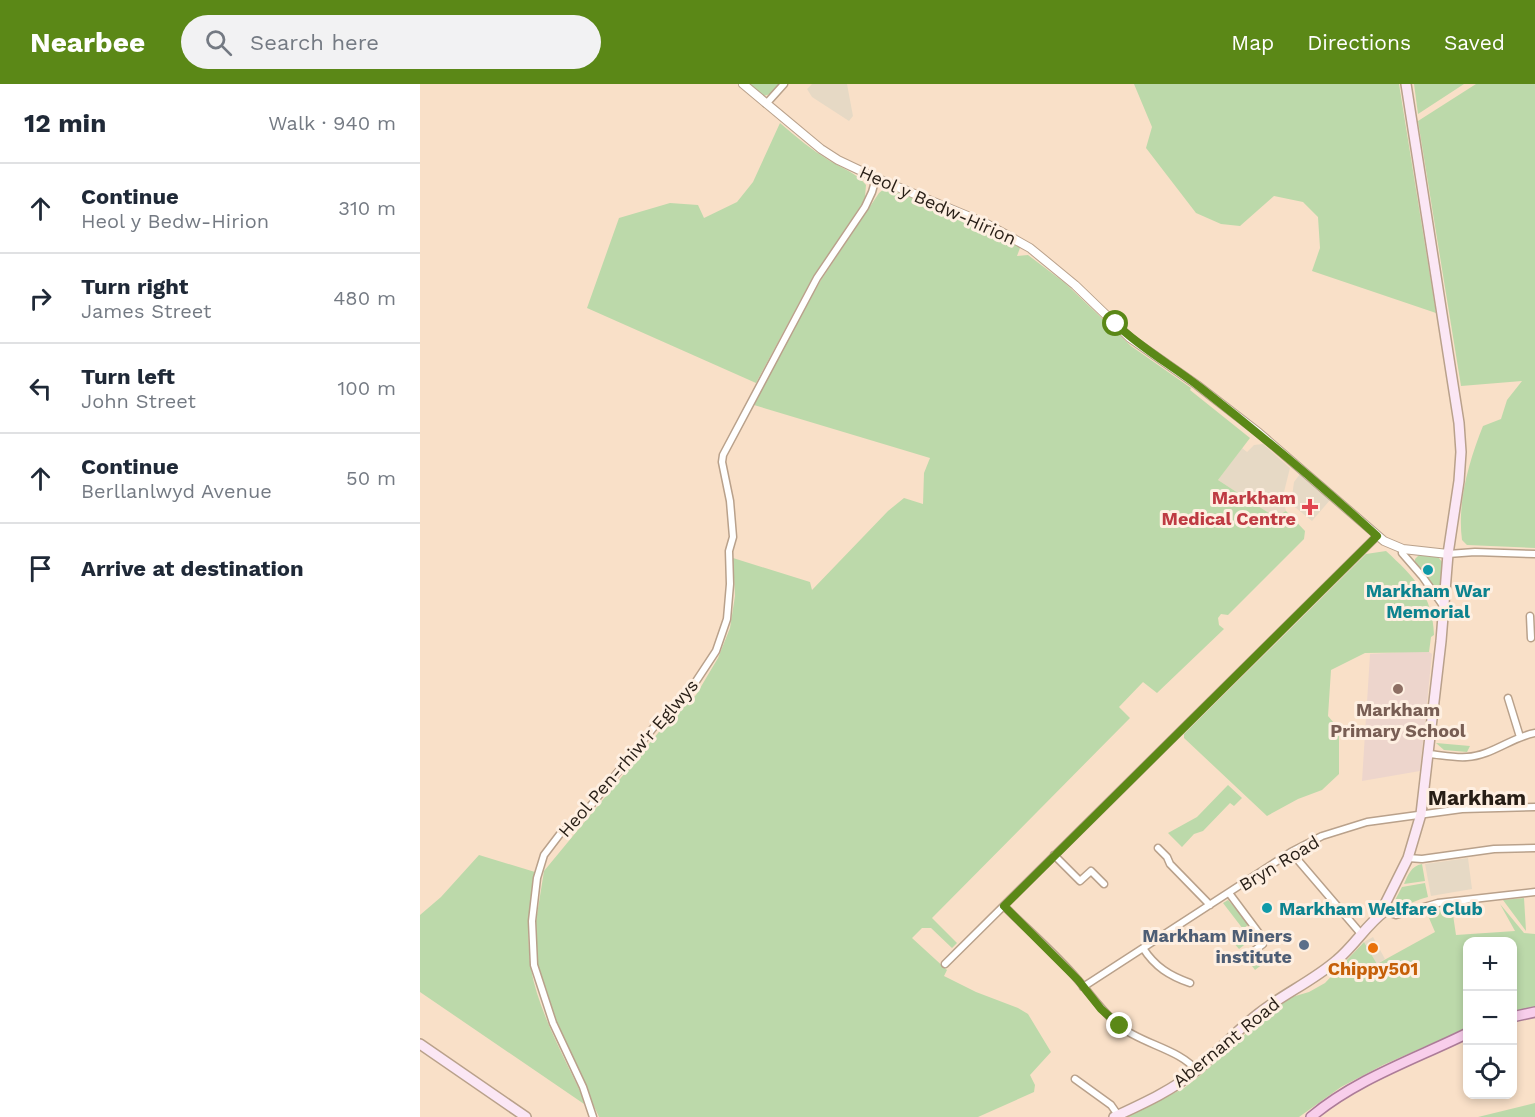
<!DOCTYPE html>
<meta charset="utf-8">
<style>
:root{--surface:#fff;--page:#f2f2f3;--text:#1f2937;--muted:#747a83;--line:#e0e1e3;--accent:#5b8817}
body{margin:0;font-family:"Work Sans",sans-serif;background:var(--page);color:var(--text)}
.controls{position:absolute;right:18px;bottom:18px;display:grid;overflow:hidden;border-radius:12px;box-shadow:0 3px 9px #0003}
.controls button{width:54px;height:54px;display:grid;place-items:center;padding:0;border:0;border-bottom:2px solid var(--line);background:var(--surface);color:var(--text);font:30px sans-serif}
.stop{position:absolute;width:18px;height:18px;margin:-14px;border:4px solid #5b8817;border-radius:50%;background:#fff}
.stop.end{background:#5b8817;border-color:#fff;box-shadow:0 2px 6px #0008}
.list{margin:0;padding:0;list-style:none}
h2{display:flex;justify-content:space-between;align-items:center;height:78px;margin:0;padding:0 24px;font-size:26px}
h2 small{font-size:20px;font-weight:400;color:var(--muted)}
.list li{display:grid;grid-template-columns:39px 1fr auto;gap:18px;align-items:center;box-sizing:border-box;height:90px;padding:0 24px;border-top:2px solid var(--line)}
.list b{display:block;font-size:22px;white-space:nowrap}
.list p{margin:0;font-size:20px;white-space:nowrap;color:var(--muted)}
.list em{font-size:20px;font-style:normal;color:var(--muted)}
.icon{flex:none;width:33px;height:33px;fill:none;stroke:currentColor;stroke-width:2;stroke-linecap:round;stroke-linejoin:round}
.map{position:relative;flex:none;width:1115px;height:1033px;overflow:hidden}
header{display:flex;align-items:center;gap:36px;box-sizing:border-box;height:84px;padding:0 30px;background:var(--accent);color:#fff}
header strong{font-size:28px}
nav{display:flex;gap:33px;margin-inline-start:auto;font-size:21px}
.search{width:420px;height:54px;background:var(--page);display:flex;align-items:center;gap:15px;box-sizing:border-box;padding:0 21px;border-radius:33px;color:var(--muted);font-size:22px}
main{display:flex}
aside{flex:1;background:var(--surface)}
.map>svg:first-child{display:block}
.commercial{fill:#e6d9c5}
.education{fill:#edd5cc}
.green{fill:#bcd9aa}
.lines{fill:none;stroke-linecap:round;stroke-linejoin:round}
.minor-casing{stroke:#b9a18b;stroke-width:9}
.tertiary-casing{stroke:#b9a18b;stroke-width:10}
.secondary-casing{stroke:#b9a18b;stroke-width:12}
.primary-casing{stroke:#ac7c98;stroke-width:12}
.minor{stroke:#fff;stroke-width:6}
.tertiary{stroke:#fff;stroke-width:8}
.secondary{stroke:#fbe7f5;stroke-width:9}
.primary{stroke:#f8ceeb;stroke-width:9}
.route{stroke:#5b8817;stroke-width:8}
.health-dot{fill:#e0444e;stroke:#feefe1;stroke-width:2}
.culture-dot{fill:#0f9aa8;stroke:#feefe1;stroke-width:2}
.education-dot{fill:#8d6e63;stroke:#feefe1;stroke-width:2}
.service-dot{fill:#5c6f8a;stroke:#feefe1;stroke-width:2}
.food-dot{fill:#e8710a;stroke:#feefe1;stroke-width:2}
.labels{text-anchor:middle;dominant-baseline:central;stroke-width:6;stroke-linejoin:round;paint-order:stroke}
.street-label{font-size:18px;fill:#271e16;stroke:#feefe1}
.health-label{font-size:18px;font-weight:bold;fill:#be3a42;stroke:#feefe1;text-anchor:end}
.culture-label{font-size:18px;font-weight:bold;fill:#0d838f;stroke:#feefe1}
.education-label{font-size:18px;font-weight:bold;fill:#785e54;stroke:#feefe1}
.service-label{font-size:18px;font-weight:bold;fill:#4e5e75;stroke:#feefe1;text-anchor:end}
.food-label{font-size:18px;font-weight:bold;fill:#c56008;stroke:#feefe1}
.quarter-label{font-size:21px;font-weight:bold;fill:#271e16;stroke:#feefe1}
</style>
<header>
<strong>Nearbee</strong>
<div class="search"><svg class="icon" aria-label="search" viewBox="0 0 24 24"><circle cx="10" cy="10" r="6"/><path d="M15 15l6 6"/></svg>Search here</div>
<nav><a>Map</a><a>Directions</a><a>Saved</a></nav>
</header>
<main>
<aside>
<h2>12 min<small>Walk · 940 m</small></h2>
<ul class="list">
<li><svg class="icon" aria-label="ahead" viewBox="0 0 24 24"><path d="M12 20V5M6 11l6-6 6 6"/></svg><div><b>Continue</b><p>Heol y Bedw-Hirion</p></div><em>310 m</em></li>
<li><svg class="icon" aria-label="right" viewBox="0 0 24 24"><path d="M7 20v-9h11M14 6l5 5-5 5"/></svg><div><b>Turn right</b><p>James Street</p></div><em>480 m</em></li>
<li><svg class="icon" aria-label="left" viewBox="0 0 24 24"><path d="M17 20v-9H6M10 6l-5 5 5 5"/></svg><div><b>Turn left</b><p>John Street</p></div><em>100 m</em></li>
<li><svg class="icon" aria-label="ahead" viewBox="0 0 24 24"><path d="M12 20V5M6 11l6-6 6 6"/></svg><div><b>Continue</b><p>Berllanlwyd Avenue</p></div><em>50 m</em></li>
<li><svg class="icon" aria-label="arrive" viewBox="0 0 24 24"><path d="M6 21V4h12l-3 4 3 4H6"/></svg><div><b>Arrive at destination</b></div></li>
</ul>
</aside>
<div class="map">
<svg width="1115" height="1033" viewBox="0 0 1115 1033">
<rect width="100%" height="100%" fill="#f9e0c8"/>
<!-- commercial -->
<path class="commercial" d="M392 0H427L433 32 429 37 392 13 387 5Z
M843 360 870 384 863 412 866 427 855 433 798 396 822 364 827 368 834 361Z
M880 390 910 416 892 437 871 420 874 398Z
M1048 774 1052 805 1011 812 1005 780Z
M953 853 965 875 957 880 944 858Z"/>
<!-- education -->
<path class="education" d="M983 568H1009L1012 570 1000 687 942 697 950 570Z"/>
<!-- green -->
<path class="green" d="M328 0H361L350 10 344 12Z
M714 0H979L1016 229 892 187 900 164 898 133 883 118 854 112 820 142 801 140 776 129 726 64 732 43Z
M994 0H1044L998 30Z
M1056 0H1115V464L1047 461 1042 456C1037 418 1049 377 1063 342L1081 335 1087 316 1102 297 1041 302 998 37Z
M360 39C376 53 392 66 410 77 424 85 436 89 446 101L445 113 442 120 393 193 336 299 167 224 199 134 250 119 278 121 284 134 317 118 333 98Z
M465 104 498 116 590 157 600 164 597 172 608 171 645 199 711 262 771 304 770 306 830 354 798 396 855 433 866 427 885 447 884 455 808 531 801 530 798 534 799 541 804 545 737 609 723 598 699 623 710 634 512 834 537 859 532 864 511 844H502L492 854 527 886 524 892 556 908 598 924 608 930 631 968 610 991 615 1001 614 1008 558 1033H179L143 956 117 881 116 837 124 787 243 643 276 611 298 574 310 544 315 512 313 474 390 498 392 506 468 427 484 414 503 420 504 389 510 374 334 321 366 257 401 196 459 109Z
M966 467C993 492 1013 511 1014 551L1011 553 1009 568 945 569 911 586 908 632 919 645V690L902 706 878 715 847 732 764 654V650L946 470Z
M999 471 1018 473 1023 479 1022 501 1018 504 1014 503 995 478V475Z
M1016 659 1050 662 1047 668 1024 666Z
M808 701 822 714 814 722 810 719 783 747 774 750 762 763 748 749 777 733Z
M59 771 115 788C109 820 106 853 111 885 119 930 148 980 167 1022L0 908V831L21 813Z
M1002 780 1005 797 984 800C988 791 991 782 1002 780Z
M1005 799 1008 813C998 815 981 825 974 823V818L982 803Z
M1104 814 1106 847 1083 816Z
M808 816 829 840 823 845 803 819Z
M1080 820 1104 849 1115 850V923L1093 929 1092 858H1048L1047 944 963 981 921 1003 879 1033H707L764 1004 782 990 845 932 872 913 889 908 905 899 944 858 957 880 1015 848 1006 827 1032 824 1036 851 1095 847Z
M831 842 837 851 819 865 812 857Z
M855 865 860 867 835 886 832 882Z
M1115 1019V1033H1058Z"/>
<g class="lines">
<!-- minor casing -->
<g class="minor-casing">
<path id="minor" d="M346 20 364 0
M983 465 982 469 1002 492 1024 523
M1028 470 1055 468 1115 470
M1110 532 1111 554
M1088 614 1100 653
M1009 670C1021 671 1034 674 1047 673 1071 672 1092 653 1115 649
M738 764 747 773 750 780 790 821
M871 768 942 851
M634 771 660 797 671 787 684 800
M988 774 1002 775 1074 765 1115 764
M809 809 844 856 843 860 830 870
M584 822C608 846 636 870 658 896 672 912 682 927 698 941 721 960 760 965 777 987
M965 827 976 831 1018 819 1115 808
M723 864C735 883 750 892 770 899
M525 880 957 452
M663 903 871 768 902 752 947 738 1042 725 1115 723
M655 995 691 1021 698 1031
M173 1033 163 1003 133 939 114 881 112 837 117 794 124 771 140 750 164 730 238 638 267 611 296 567 307 535 310 500 309 467 313 453 310 417 302 378 303 371 397 194 445 123 452 108 456 94"/>
</g>
<!-- tertiary casing -->
<g class="tertiary-casing">
<path id="tertiary" d="M323 0 401 65 418 76 456 94 567 140 610 164 655 201 710 254 777 301 839 349 964 457 983 465 1028 470"/>
</g>
<!-- secondary casing -->
<g class="secondary-casing">
<path id="secondary" d="M0 960 106 1033
M694 1033C722 1020 753 1006 777 986 798 968 816 947 838 930 863 910 893 897 917 876 934 862 947 840 965 827V820L988 774 1001 730 1021 557 1028 470 1039 397 1041 368 1039 339 986 0"/>
</g>
<!-- primary casing -->
<g class="primary-casing">
<path id="primary" d="M1092 933 1115 928
M891 1033C936 995 995 975 1048 949"/>
</g>
<!-- minor -->
<use href="#minor" class="minor"/>
<!-- tertiary -->
<use href="#tertiary" class="tertiary"/>
<!-- secondary -->
<use href="#secondary" class="secondary"/>
<!-- primary -->
<use href="#primary" class="primary"/>
</g>
<g class="lines">
<!-- route -->
<path class="route" d="M696 240C722 265 753 282 781 304 841 351 900 400 957 452L584 822 658 896 681 925 700 942"/>
</g>
<!-- markers -->
<path class="health-dot" d="M887 414h6v6h6v6h-6v6h-6v-6h-6v-6h6z"/>
<g class="culture-dot">
<circle cx="1008" cy="486" r="6"/>
<circle cx="847" cy="824" r="6"/>
</g>
<circle class="education-dot" cx="978" cy="605" r="6"/>
<circle class="service-dot" cx="884" cy="861" r="6"/>
<circle class="food-dot" cx="953" cy="864" r="6"/>
<g class="labels">
<!-- street labels -->
<g class="street-label">
<text transform="translate(518 121) rotate(24)">Heol y Bedw-Hirion</text>
<text transform="translate(208 674) rotate(-49)">Heol Pen-rhiw'r Eglwys</text>
<text transform="translate(859 779) rotate(-31)">Bryn Road</text>
<text transform="translate(806 958) rotate(-39)">Abernant Road</text>
</g>
<!-- health labels -->
<g class="health-label">
<text x="876" y="413">Markham<tspan x="876" dy="21">Medical Centre</tspan></text>
</g>
<!-- culture labels -->
<g class="culture-label">
<text x="1008" y="506">Markham War<tspan x="1008" dy="21">Memorial</tspan></text>
<text x="859" y="824" text-anchor="start">Markham Welfare Club</text>
</g>
<!-- education labels -->
<g class="education-label">
<text x="978" y="625">Markham<tspan x="978" dy="21">Primary School</tspan></text>
</g>
<!-- service labels -->
<g class="service-label">
<text x="872" y="851">Markham Miners<tspan x="872" dy="21">institute</tspan></text>
</g>
<!-- food labels -->
<g class="food-label">
<text x="953" y="884">Chippy501</text>
</g>
<!-- quarter labels -->
<g class="quarter-label">
<text x="1057" y="713">Markham</text>
</g>
</g>
</svg>
<div class="controls">
<button>+</button>
<button>−</button>
<button><svg class="icon" aria-label="locate" viewBox="0 0 24 24"><circle cx="12" cy="12" r="6"/><path d="M12 2v4M12 18v4M2 12h4M18 12h4"/></svg></button>
</div>
<div class="stop" style="left:696px;top:240px"></div>
<div class="stop end" style="left:700px;top:942px"></div>
</div>
</main>
